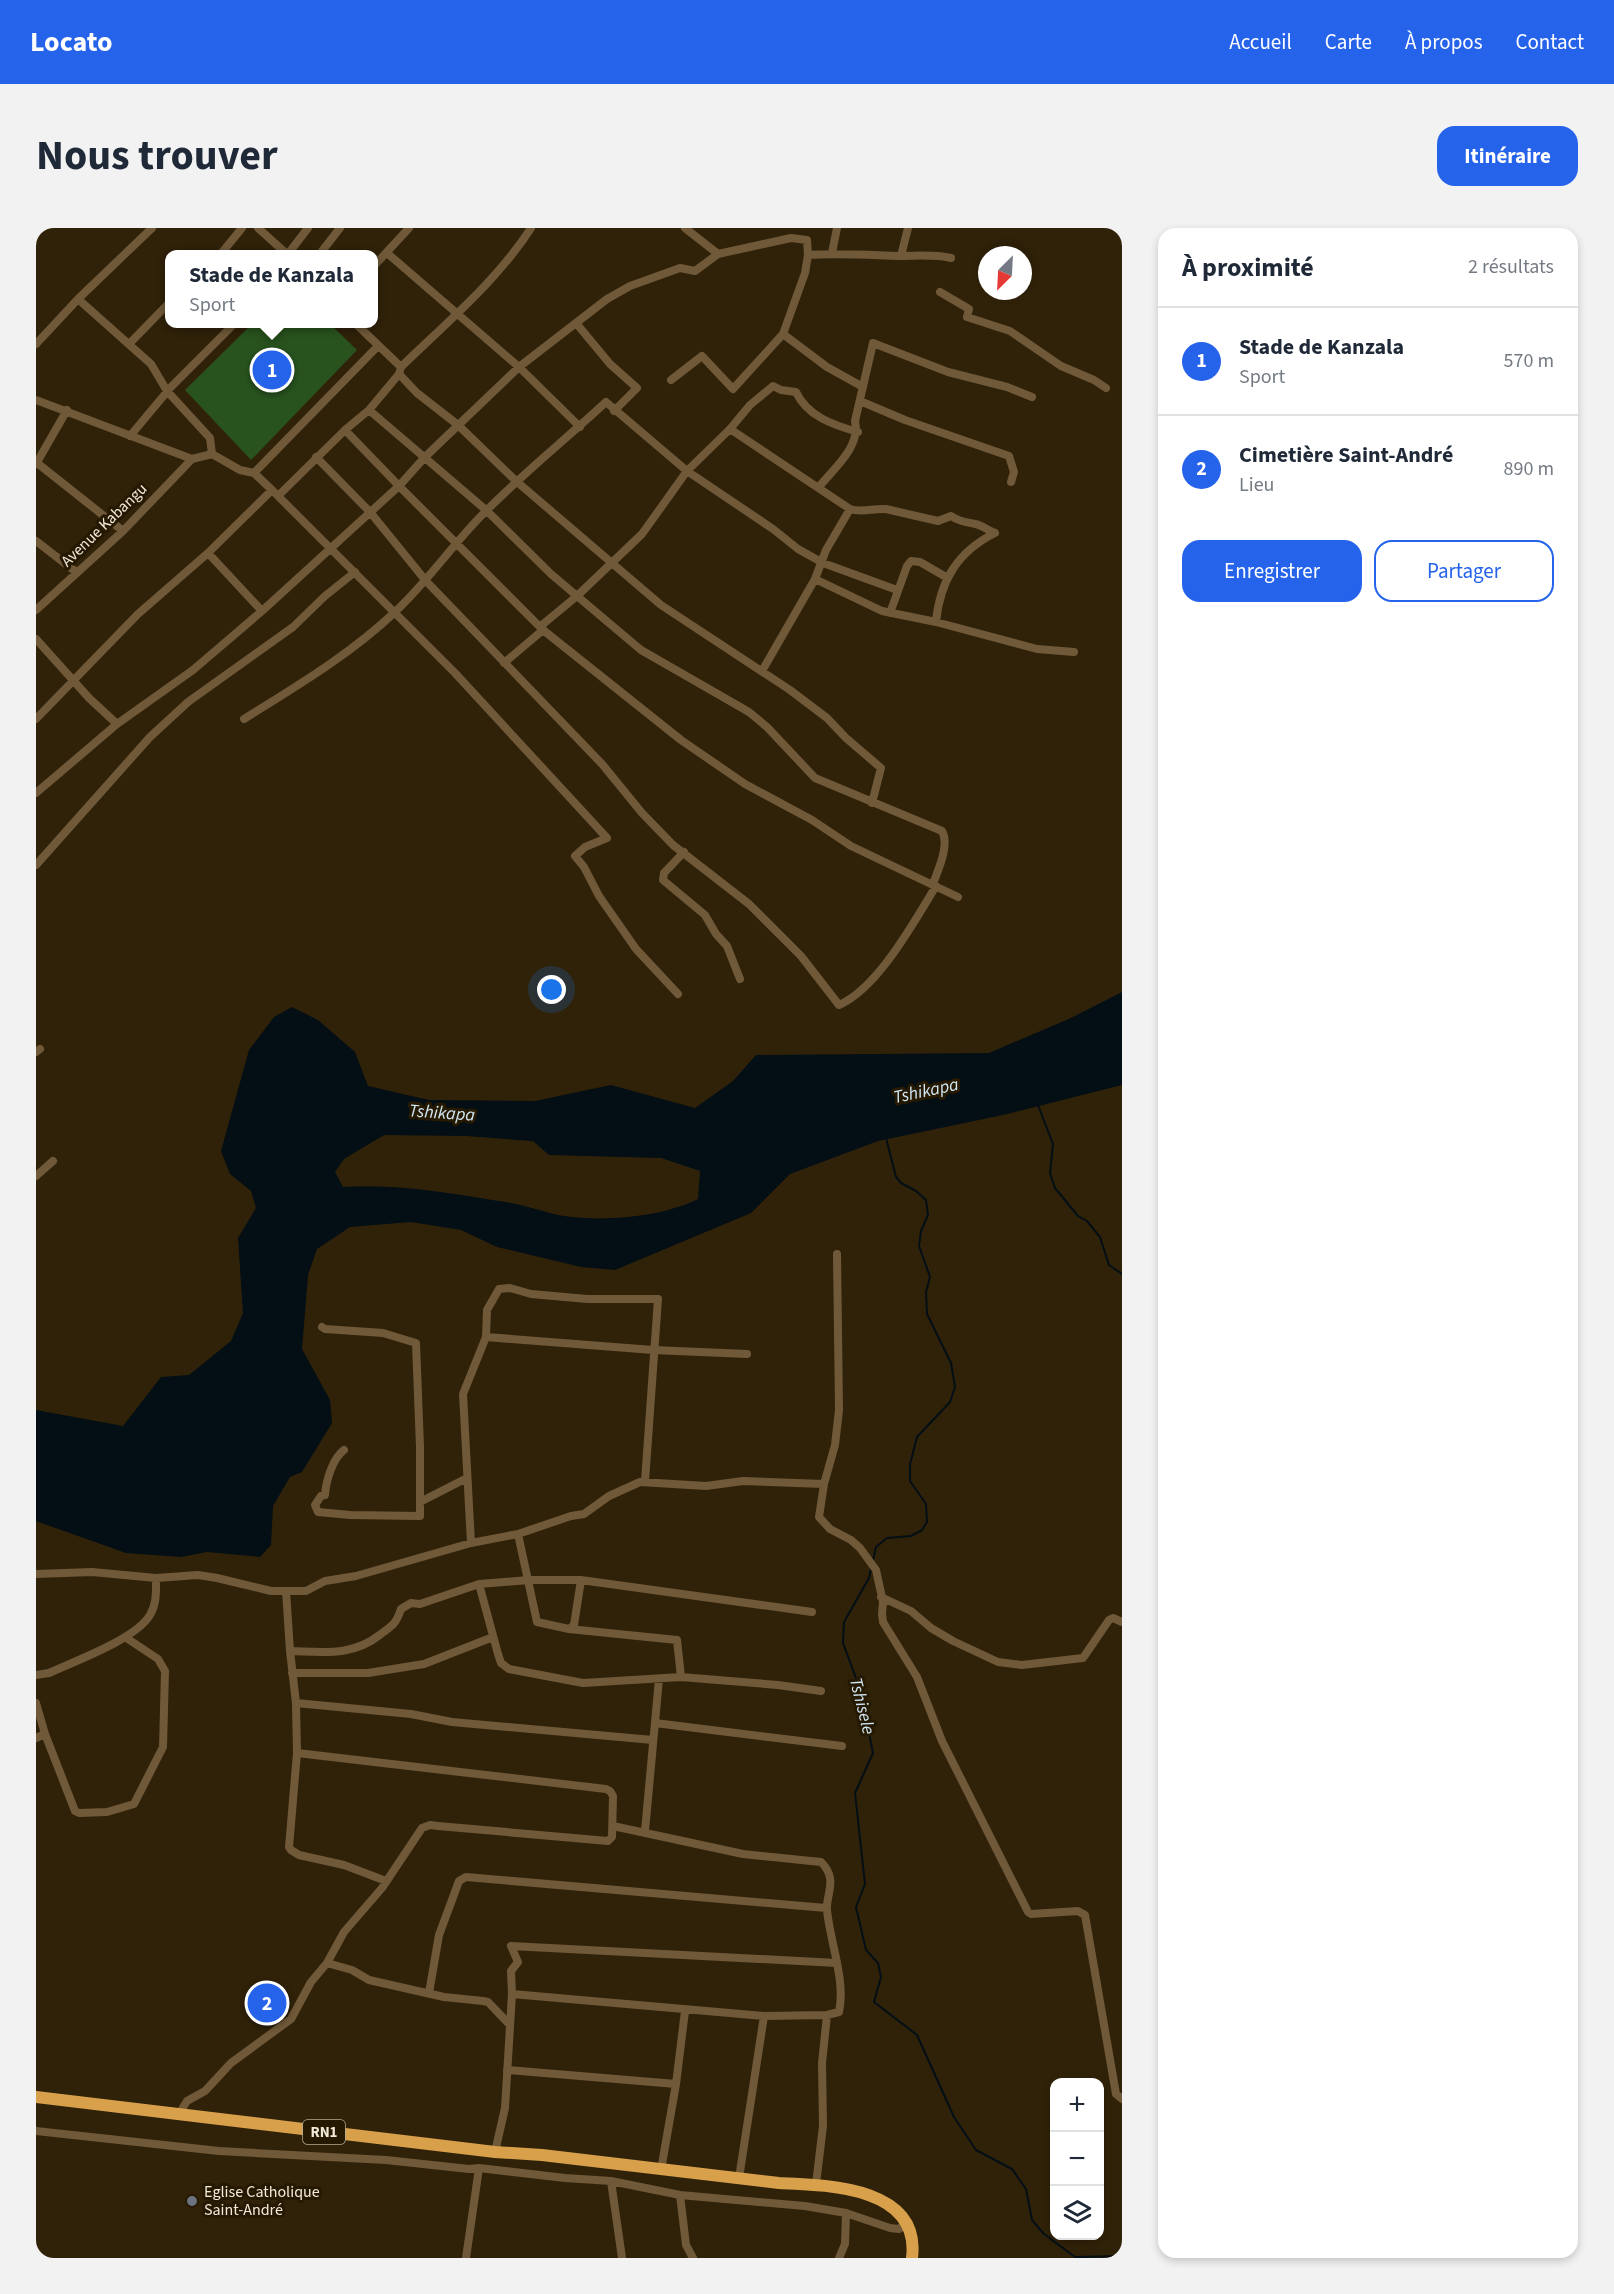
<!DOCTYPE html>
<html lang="fr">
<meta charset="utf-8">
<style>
:root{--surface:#fff;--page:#f2f2f3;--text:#1f2937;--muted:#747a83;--line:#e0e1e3;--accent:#2563eb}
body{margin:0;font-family:"Source Sans 3",sans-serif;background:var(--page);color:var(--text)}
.controls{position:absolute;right:18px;bottom:18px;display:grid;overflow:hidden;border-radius:12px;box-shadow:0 3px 9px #0003}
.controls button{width:54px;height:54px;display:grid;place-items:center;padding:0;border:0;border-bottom:2px solid var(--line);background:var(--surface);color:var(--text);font:30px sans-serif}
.compass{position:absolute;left:942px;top:18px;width:54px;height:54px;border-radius:50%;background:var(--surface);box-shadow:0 3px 9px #0003;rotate:204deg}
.you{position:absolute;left:516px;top:762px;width:21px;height:21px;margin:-15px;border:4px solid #fff;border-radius:50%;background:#1a73e8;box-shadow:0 0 0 9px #1a73e833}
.badge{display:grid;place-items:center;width:39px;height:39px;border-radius:50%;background:var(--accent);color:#fff;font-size:20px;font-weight:700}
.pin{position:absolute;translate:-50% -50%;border:3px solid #fff;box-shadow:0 2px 6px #0006}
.popup{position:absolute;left:129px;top:22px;width:213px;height:78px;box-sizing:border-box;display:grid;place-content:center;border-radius:12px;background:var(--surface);filter:drop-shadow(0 2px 4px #0005);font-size:20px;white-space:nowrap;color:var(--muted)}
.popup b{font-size:22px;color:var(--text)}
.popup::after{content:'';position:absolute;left:50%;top:100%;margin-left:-12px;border:12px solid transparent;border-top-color:var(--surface)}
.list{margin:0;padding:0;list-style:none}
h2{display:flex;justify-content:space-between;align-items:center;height:78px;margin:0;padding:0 24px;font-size:26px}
h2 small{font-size:20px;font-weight:400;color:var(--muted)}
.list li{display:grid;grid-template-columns:39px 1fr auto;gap:18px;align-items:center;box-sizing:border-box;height:108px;padding:0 24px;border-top:2px solid var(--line)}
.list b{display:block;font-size:22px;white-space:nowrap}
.list p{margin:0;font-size:20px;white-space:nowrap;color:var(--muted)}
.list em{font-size:20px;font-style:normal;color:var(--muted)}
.actions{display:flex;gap:12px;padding:18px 24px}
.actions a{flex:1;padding:14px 0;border:2px solid var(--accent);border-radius:18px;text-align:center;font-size:21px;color:var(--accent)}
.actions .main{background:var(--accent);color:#fff}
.icon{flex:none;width:33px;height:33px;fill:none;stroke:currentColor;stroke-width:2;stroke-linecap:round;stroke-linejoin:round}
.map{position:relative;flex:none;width:1086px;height:2030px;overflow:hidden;border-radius:18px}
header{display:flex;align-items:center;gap:36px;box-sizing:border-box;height:84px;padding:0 30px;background:var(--accent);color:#fff}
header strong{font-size:28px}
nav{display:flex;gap:33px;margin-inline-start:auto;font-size:21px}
.intro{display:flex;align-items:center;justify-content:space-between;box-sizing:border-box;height:144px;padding:0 36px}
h1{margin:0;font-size:42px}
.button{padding:15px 27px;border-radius:18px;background:var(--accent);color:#fff;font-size:21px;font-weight:700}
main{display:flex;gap:36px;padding:0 36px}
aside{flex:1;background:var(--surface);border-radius:18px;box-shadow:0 3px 9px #0003}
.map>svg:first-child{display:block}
.green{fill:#28531e}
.water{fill:#030e15;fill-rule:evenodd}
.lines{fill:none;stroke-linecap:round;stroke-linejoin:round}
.stream{stroke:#030e15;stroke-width:2}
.minor{stroke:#705939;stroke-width:8}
.highway{stroke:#d8a04a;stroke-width:12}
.worship-dot{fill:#6b7280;stroke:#261901;stroke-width:2}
.labels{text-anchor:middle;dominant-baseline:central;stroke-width:6;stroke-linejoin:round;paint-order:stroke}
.shield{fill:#261901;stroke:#b5ab99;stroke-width:1.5}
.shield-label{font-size:15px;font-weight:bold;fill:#f2e9da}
.street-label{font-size:16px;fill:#f2e9da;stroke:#261901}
.poi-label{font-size:16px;fill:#f2e9da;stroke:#261901;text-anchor:start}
.water-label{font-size:18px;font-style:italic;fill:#d0e6f4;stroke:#261901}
</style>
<header>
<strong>Locato</strong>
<nav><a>Accueil</a><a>Carte</a><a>À propos</a><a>Contact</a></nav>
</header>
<div class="intro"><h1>Nous trouver</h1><a class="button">Itinéraire</a></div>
<main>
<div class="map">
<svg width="1086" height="2030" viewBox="0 0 1086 2030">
<rect width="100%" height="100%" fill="#302209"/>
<!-- green -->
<path class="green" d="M216 96H294L321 122 215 232 149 162Z"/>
<!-- water -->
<path class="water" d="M1086 764V857L967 887 842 913 754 946 715 985 579 1042 545 1039 461 1019 425 1002 375 994 314 999 281 1021 272 1047 266 1121 294 1172 296 1195 266 1244 254 1249 237 1278 235 1317 224 1329 171 1324 145 1329 90 1325 0 1293V1182L87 1198 125 1149 153 1147 195 1113 207 1085 202 1010 220 980 215 963 194 946 185 923 213 822 238 789 256 779 282 792 319 824 332 858 393 872 499 873 575 857 659 880 697 853 720 827 953 825 1035 790ZM348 907 430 908 497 913 513 927 625 930 664 943 662 971C626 989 568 994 528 988 510 985 493 978 475 975 419 966 363 955 307 959L299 944 308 931Z"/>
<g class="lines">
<!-- stream -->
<path class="stream" d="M1002 877 1017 916 1014 945 1019 960 1042 988 1051 993 1064 1009 1073 1037 1086 1046
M837 1332 840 1319 851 1310 875 1308 886 1302 891 1294 890 1276 874 1253V1236L881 1209 914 1174 919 1159 915 1135 891 1086 890 1064 894 1049 883 1018 885 1003 892 987 890 972 880 963 865 955 860 949 850 910
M835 1341 833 1350 808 1394 807 1415 824 1461 837 1525 819 1565 829 1656 820 1679 830 1722 842 1735 845 1749 838 1774 881 1807 918 1889 940 1922 976 1941 990 1961 996 1992 1008 2006 1039 2029 1086 2028"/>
<!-- minor -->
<path class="minor" d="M222 0 252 27
M649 0 682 26
M351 25 483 139 544 199
M796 25 801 0
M252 26 272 0
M184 27 206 0
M283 27 304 0
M772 27C802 25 832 27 863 28 881 28 897 26 915 30
M865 28 872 0
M338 38 373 0
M904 64 933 81 931 89 974 103 1025 138 1058 152 1070 160
M42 71 115 136 131 163 174 210 176 226
M540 95 574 136 601 160 578 183
M320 96 365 139 363 146 381 165 422 197 480 253 625 377 754 462 791 490 810 510 845 540 836 575
M747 106 791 139 827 159
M94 115 134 74
M0 116 42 71 116 0
M365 139C410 95 461 53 495 0
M0 172 156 231 176 226 204 242 218 245 236 262 419 445 571 610 549 619 539 628 548 639 563 668 600 721 642 766
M824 173 869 192 973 228 978 244 975 254
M333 182 450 282 515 346 541 368 605 422 713 484 731 499 779 550 906 603C914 617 902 642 897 656
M694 201 814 281C826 285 837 280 850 281L902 293 915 288C924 294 930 294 939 296 946 297 953 303 959 305
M309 202 363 258 507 402 645 512 709 556 776 592 815 618 922 669
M94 208 135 159 198 96
M280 229 334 284 390 353 566 536 606 585 637 617 713 676 765 728 803 777C842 760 878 694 900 658
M1 235 87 303
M0 236 31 182
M218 245 342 118
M783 259C798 240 825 219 819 193L837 115 912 144 971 159 996 169
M242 268 309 202 333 182 363 146
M0 313 40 344
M172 325 226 383
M779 351 846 383 900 394 1001 421 1038 424
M0 382 87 303 156 231
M854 385 871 338 875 333 884 334 910 349
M900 394C904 353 921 324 959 305
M0 411 53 470 81 496
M468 435 507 402 506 397 541 368 606 306 651 243 694 201 714 177 737 158 745 162 760 164C771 188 797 197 822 204
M726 443 779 351 790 322 814 281
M0 491 102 386 172 325 236 262
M208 491C261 458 315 426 360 383 394 351 419 313 452 281 489 244 531 210 570 174L651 243 737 301 762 321 787 335 861 362
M0 565 81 496 157 442 226 383 363 258 389 229 483 139 571 71 594 58 644 40 659 43 682 26 755 10 771 12 772 27 769 45 747 106 697 161 666 128 635 152
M648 624 628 645 627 652 669 687 680 706 691 718 704 751
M0 637 114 509 152 474 257 399 289 368 319 344
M0 824 4 821
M0 948 17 933
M801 1026 803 1182 799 1217 788 1256 783 1289 794 1301 815 1312 824 1320 840 1342 847 1374 846 1386 847 1394 881 1449 906 1513 992 1684 995 1686 1042 1683 1049 1687 1080 1866 1086 1871
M286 1099 289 1101 347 1105 380 1115 384 1219V1288L314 1287 282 1284 279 1277 285 1268 289 1267C290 1252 297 1230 308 1222
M450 1109 617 1122 711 1126
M384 1274 431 1250
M482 1306 501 1394 533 1401 641 1412 645 1449
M435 1315 427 1166 450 1109 451 1082 463 1061 474 1060 495 1066 551 1071H622L609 1253
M0 1346 56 1344 120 1350 162 1347 181 1350 235 1363H270L289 1353 320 1348 435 1315 482 1306 535 1288 548 1286 573 1268 604 1254 670 1258 707 1253 788 1256
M443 1356 462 1426 465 1435 473 1441 547 1455 645 1449 742 1457 785 1463
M250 1363 254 1423 260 1475 261 1525 253 1619 255 1622 263 1627 308 1637 350 1653
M845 1369 875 1383 895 1400 917 1413 962 1434 986 1437 1047 1430 1073 1392 1077 1390 1086 1394
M533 1401 538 1397 545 1352
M254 1423C288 1424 316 1429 345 1406 357 1397 360 1396 365 1381L375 1375 384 1376 443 1356 493 1352H545L776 1384
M256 1445H332L388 1436 457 1409
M0 1447 13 1445C39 1433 100 1411 114 1387 121 1375 120 1363 120 1350
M0 1475 9 1506 39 1583 43 1585 71 1584 98 1576 127 1519 129 1443 122 1431 89 1409
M260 1475 375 1486 416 1494 617 1512
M619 1495 806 1518
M0 1510 9 1506
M609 1603 623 1451
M291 1735 316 1742 333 1752 408 1769 447 1773 452 1774 473 1796
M393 1765 403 1707 423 1653 430 1649 790 1680
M476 1766 728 1788 791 1787 803 1784C810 1753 794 1714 791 1682 790 1672 796 1660 794 1650 793 1644 789 1638 785 1634L707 1626 577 1598
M471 1842 640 1856
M143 1886 151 1873 169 1863 195 1835 255 1791 275 1754 291 1735 308 1704 346 1660 386 1600 394 1597 402 1598 572 1613 576 1609 577 1568 574 1563 570 1561 261 1525
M0 1903 183 1923 350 1932 433 1941 443 1940 529 1950 575 1953 644 1967 769 1978 810 1985 854 2000 863 2001 871 1995
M459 1924 469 1880 476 1766 475 1743 482 1734 475 1718 801 1735
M625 1942 640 1856 649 1783
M703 1950 728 1788
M575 1953 586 2030
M780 1956 787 1898 786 1835 791 1787
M644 1967 650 2017 657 2030
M430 2030 443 1940
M803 2030 809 2016 810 1985"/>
<!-- highway -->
<path class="highway" d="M0 1869 459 1924 506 1927 743 1955C793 1957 885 1959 876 2030"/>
</g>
<!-- markers -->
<circle class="worship-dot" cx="156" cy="1973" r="6"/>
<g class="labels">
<!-- shield labels -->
<rect class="shield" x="267" y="1892" width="42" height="24" rx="4.5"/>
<g class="shield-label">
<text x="288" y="1904">RN1</text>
</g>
<!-- street labels -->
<g class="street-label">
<text transform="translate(68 297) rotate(-44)">Avenue Kabangu</text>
</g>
<!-- poi labels -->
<g class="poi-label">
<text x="168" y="1964">Eglise Catholique<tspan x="168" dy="18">Saint-André</tspan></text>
</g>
<!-- water labels -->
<g class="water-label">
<text transform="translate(890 863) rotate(-12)">Tshikapa</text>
<text transform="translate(406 885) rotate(4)">Tshikapa</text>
<text transform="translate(826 1478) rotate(76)">Tshisele</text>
</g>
</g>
</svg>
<div class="controls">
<button>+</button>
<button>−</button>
<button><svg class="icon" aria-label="layers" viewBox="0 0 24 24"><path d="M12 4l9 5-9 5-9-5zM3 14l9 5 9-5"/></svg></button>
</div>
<svg class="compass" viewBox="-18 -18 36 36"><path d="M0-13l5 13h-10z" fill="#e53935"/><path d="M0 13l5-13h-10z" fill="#747a83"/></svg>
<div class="you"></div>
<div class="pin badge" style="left:236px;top:142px">1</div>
<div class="popup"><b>Stade de Kanzala</b>Sport</div>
<div class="pin badge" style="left:231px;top:1775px">2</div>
</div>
<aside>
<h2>À proximité<small>2 résultats</small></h2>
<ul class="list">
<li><span class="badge">1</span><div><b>Stade de Kanzala</b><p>Sport</p></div><em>570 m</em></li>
<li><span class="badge">2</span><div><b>Cimetière Saint-André</b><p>Lieu</p></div><em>890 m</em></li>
</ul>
<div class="actions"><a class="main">Enregistrer</a><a>Partager</a></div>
</aside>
</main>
